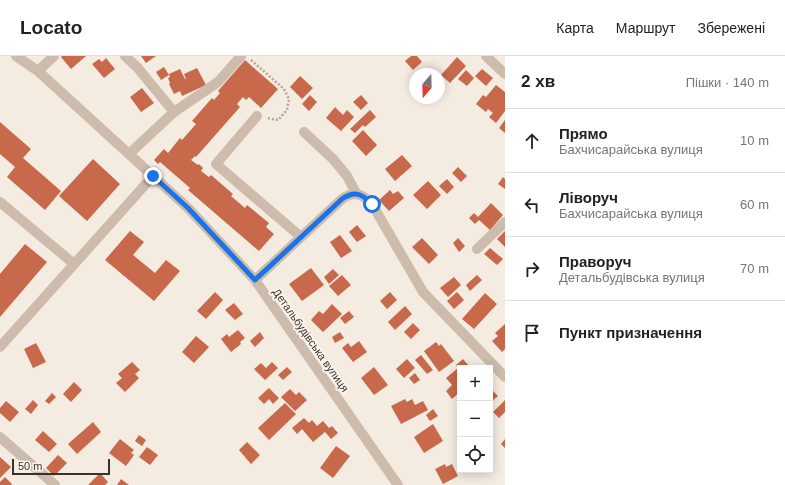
<!DOCTYPE html>
<html lang="uk">
<meta charset="utf-8">
<style>
:root{--surface:#fff;--page:#f2f2f2;--text:#222;--muted:#767676;--line:#e0e0e0}
body{margin:0;font-family:Helvetica,sans-serif;background:var(--page);color:var(--text)}
.controls{position:absolute;right:12px;bottom:12px;display:grid;overflow:hidden;border-radius:0px;box-shadow:0 2px 10px #0003}
.controls button{width:36px;height:36px;display:grid;place-items:center;padding:0;border:0;border-bottom:1px solid var(--line);background:var(--surface);color:var(--text);font:20px sans-serif}
.compass{position:absolute;left:409px;top:12px;width:36px;height:36px;border-radius:50%;background:var(--surface);box-shadow:0 2px 10px #0003;rotate:199deg}
.scale{position:absolute;left:12px;bottom:10px;width:98px;box-sizing:border-box;padding-left:4px;border:2px solid #3b302b;border-top:0;font-size:11px;line-height:14px;white-space:nowrap;color:#3b302b;-webkit-text-stroke:3px #fbf5ee;paint-order:stroke}
.stop{position:absolute;width:12px;height:12px;margin:-9px;border:3px solid #1a73e8;border-radius:50%;background:#fff}
.stop.end{background:#1a73e8;border-color:#fff;box-shadow:0 1px 4px #0008}
.list{margin:0;padding:0;list-style:none}
h2{display:flex;justify-content:space-between;align-items:center;height:52px;margin:0;padding:0 16px;font-size:17px}
h2 small{font-size:13px;font-weight:400;color:var(--muted)}
.list li{display:grid;grid-template-columns:26px 1fr auto;gap:12px;align-items:center;box-sizing:border-box;height:64px;padding:0 16px;border-top:1px solid var(--line)}
.list b{display:block;font-size:15px;white-space:nowrap}
.list p{margin:0;font-size:13px;white-space:nowrap;color:var(--muted)}
.list em{font-size:13px;font-style:normal;color:var(--muted)}
.icon{flex:none;width:22px;height:22px;fill:none;stroke:currentColor;stroke-width:2;stroke-linecap:round;stroke-linejoin:round}
.map{position:relative;flex:none;width:505px;height:429px;overflow:hidden}
header{display:flex;align-items:center;gap:24px;box-sizing:border-box;height:56px;padding:0 20px;background:var(--surface);border-bottom:1px solid var(--line)}
header strong{font-size:19px}
nav{display:flex;gap:22px;margin-inline-start:auto;font-size:14px}
main{display:flex}
aside{flex:1;background:var(--surface)}
.map>svg:first-child{display:block}
.building{fill:#c8694b}
.lines{fill:none;stroke-linecap:round;stroke-linejoin:round}
.path{stroke:#b9a596;stroke-width:2.5;stroke-dasharray:2 2;stroke-linecap:butt}
.minor{stroke:#cdbbac;stroke-width:10}
.route{stroke:#1a73e8;stroke-width:5}
.labels{text-anchor:middle;dominant-baseline:central;stroke-width:4;stroke-linejoin:round;paint-order:stroke}
.street-label{font-size:11px;fill:#3b302b;stroke:#fbf5ee}
</style>
<header>
<strong>Locato</strong>
<nav><a>Карта</a><a>Маршрут</a><a>Збережені</a></nav>
</header>
<main>
<div class="map">
<svg width="505" height="429" viewBox="0 0 505 429">
<rect width="100%" height="100%" fill="#f4ebe1"/>
<!-- building -->
<path class="building" d="M62 0H86L71 13 61 1Z
M141 0H156L146 7Z
M411 0H417L422 6 413 14 405 5Z
M457 1 466 10 450 27 441 19Z
M106 2 115 13 104 22 92 8 99 3 102 6Z
M245 4 278 33 261 52 249 41 246 44 243 41 237 48 240 51 196 101 195 100 191 104 198 109 199 108 203 112 201 115 209 121 211 119 233 138 231 140 245 152 247 149 269 167 266 171 274 178 259 195 188 134 190 132 160 106 158 108 154 104 164 93 168 97 180 82 182 84 196 68 192 65 212 42 214 44 220 37 218 35Z
M164 11 169 19 161 24 156 16Z
M197 12 206 29 182 40 180 35 174 38 169 28 170 27 168 22 170 21 169 18 180 13 185 23H186L184 18Z
M482 13 493 22 486 30 475 20Z
M466 14 474 22 467 30 458 23Z
M300 20 313 32 302 43 290 31Z
M496 29 505 36V55L496 67 489 61 493 57 488 53 486 56 476 48 483 39 486 41Z
M142 32 154 47 141 56 130 41Z
M310 39 317 46 309 55 302 48Z
M361 39 368 47 361 54 353 46Z
M335 51 343 59 347 54 354 61 341 75 326 62Z
M370 54 376 61 365 71 363 69 355 77 350 73Z
M505 64V77L499 72Z
M0 66 31 93 23 102 61 135 45 154 7 121 15 111 0 98Z
M363 74 377 89 366 100 352 85Z
M402 99 412 110 395 125 385 113Z
M93 103 120 128 87 165 59 140Z
M458 111 467 120 461 126 452 117Z
M503 121 505 123V133L498 128Z
M447 123 454 131 447 138 439 130Z
M428 125 441 139 427 153 413 139Z
M390 134 393 138 398 135 404 142 389 155 379 144Z
M491 147 503 159 490 174 479 164 475 168 469 162 474 157 478 161Z
M357 169 366 180 357 186 349 176Z
M130 175 144 186 133 199 155 217 166 204 180 215 154 245 105 204Z
M505 175V191L497 183Z
M340 179 352 195 341 202 330 186Z
M422 182 438 199 429 208 412 191Z
M458 182 465 190 459 196 453 187Z
M25 188 47 206 0 261V218Z
M490 192 503 203 497 209 484 198Z
M311 212 324 229 302 245 289 228Z
M333 213 339 219 329 228 324 221Z
M342 219 351 229 338 240 329 230Z
M477 219 482 224 470 235 466 229Z
M454 221 461 229 448 241 440 232Z
M215 236 223 244 206 263 197 255Z
M390 236 397 244 387 253 380 245Z
M457 236 464 244 454 253 447 245Z
M485 237 497 248 474 273 462 263Z
M234 247 243 258 235 264 225 254Z
M332 248 342 258 323 276 311 264 319 255 323 258Z
M405 250 412 258 395 274 388 266Z
M349 255 354 261 345 268 340 262Z
M413 267 420 274 411 283 404 276Z
M505 268V293L502 296 492 285 498 280 495 277Z
M238 274 245 282 240 286 241 288 231 296 221 283 227 278 229 281Z
M260 276 264 282 255 291 250 285Z
M340 276 344 282 335 287 332 281Z
M196 280 209 291 194 307 182 296Z
M359 285 367 296 353 306 342 292 348 287 351 291Z
M436 286 439 290 441 288 454 305 439 316 424 295Z
M36 287 46 306 33 312 24 293Z
M421 299 433 314 427 318 415 304Z
M407 303 415 312 404 322 396 313Z
M463 303 471 312H460V336L452 343 446 335 452 329 446 322 458 312 456 309Z
M132 306 140 314 135 318 139 322 125 336 116 327 122 322 118 318Z
M272 306 278 312 265 324 254 313 261 307 266 312Z
M287 311 292 316 283 324 278 319Z
M374 311 388 329 374 339 361 322Z
M415 317 420 324 414 328 409 322Z
M74 326 82 334 71 346 63 338Z
M269 332 279 342 273 348 269 343 264 348 258 342Z
M490 332 498 340 491 346 490 345Z
M290 333 296 339 299 336 307 344 295 355 281 341Z
M52 337 56 341 49 348 45 345Z
M405 343 407 346 412 343 415 349 423 345 428 354 401 368 391 350Z
M33 344 38 349 31 358 25 353Z
M505 344V356L499 362 493 356Z
M6 345 19 356 10 366 0 357V352Z
M285 347 296 358 269 384 258 372Z
M433 353 438 360 430 365 426 359Z
M304 362 309 367 312 364 317 370 323 365 329 372 332 370 338 377 331 383 325 376 313 386 302 373 297 378 292 372Z
M93 366 101 376 77 398 68 388Z
M433 368 443 385 424 397 414 381Z
M43 375 57 388 49 396 35 384Z
M139 379 146 384 142 390 135 385Z
M120 383 134 394 131 397 134 399 126 410 109 397Z
M505 383V392L501 388Z
M247 386 260 399 251 408 239 394Z
M336 390 350 400 333 422 320 412Z
M147 391 158 399 150 409 139 401Z
M58 399 67 407 54 420 46 412Z
M0 401 11 411 0 422Z
M445 408 446 411 452 408 458 420 443 428 435 413Z
M100 417 108 426 105 429H88Z
M5 421 12 428 11 429H0V426Z
M121 423 129 429H117Z"/>
<g class="lines">
<!-- path -->
<path class="path" d="M251 4 284 33 289 43 287 54 278 64 267 62"/>
<!-- minor -->
<path class="minor" d="M16 0 38 15 188 152 255 224 398 429
M125 0 137 11 174 56 129 98
M486 0 505 18
M38 15 54 0
M174 56 218 26 241 0
M257 60 216 108 301 181
M304 76 333 103 347 120 356 137
M0 146 74 208
M477 193 505 166
M255 224 342 143C355 134 362 138 372 148L423 236 505 321
M0 291 153 120
M0 381 55 429"/>
</g>
<g class="lines">
<!-- route -->
<path class="route" d="M153 120 188 152 255 224 342 143C355 134 362 138 372 148"/>
</g>
<g class="labels">
<!-- street labels -->
<g class="street-label">
<text transform="translate(311 284) rotate(55)">Детальбудівська вулиця</text>
</g>
</g>
</svg>
<div class="controls">
<button>+</button>
<button>−</button>
<button><svg class="icon" aria-label="locate" viewBox="0 0 24 24"><circle cx="12" cy="12" r="6"/><path d="M12 2v4M12 18v4M2 12h4M18 12h4"/></svg></button>
</div>
<svg class="compass" viewBox="-18 -18 36 36"><path d="M0-13l5 13h-10z" fill="#e53935"/><path d="M0 13l5-13h-10z" fill="#767676"/></svg>
<div class="scale">50 m</div>
<div class="stop" style="left:372px;top:148px"></div>
<div class="stop end" style="left:153px;top:120px"></div>
</div>
<aside>
<h2>2 хв<small>Пішки · 140 m</small></h2>
<ul class="list">
<li><svg class="icon" aria-label="ahead" viewBox="0 0 24 24"><path d="M12 20V5M6 11l6-6 6 6"/></svg><div><b>Прямо</b><p>Бахчисарайська вулиця</p></div><em>10 m</em></li>
<li><svg class="icon" aria-label="left" viewBox="0 0 24 24"><path d="M17 20v-9H6M10 6l-5 5 5 5"/></svg><div><b>Ліворуч</b><p>Бахчисарайська вулиця</p></div><em>60 m</em></li>
<li><svg class="icon" aria-label="right" viewBox="0 0 24 24"><path d="M7 20v-9h11M14 6l5 5-5 5"/></svg><div><b>Праворуч</b><p>Детальбудівська вулиця</p></div><em>70 m</em></li>
<li><svg class="icon" aria-label="arrive" viewBox="0 0 24 24"><path d="M6 21V4h12l-3 4 3 4H6"/></svg><div><b>Пункт призначення</b></div></li>
</ul>
</aside>
</main>
